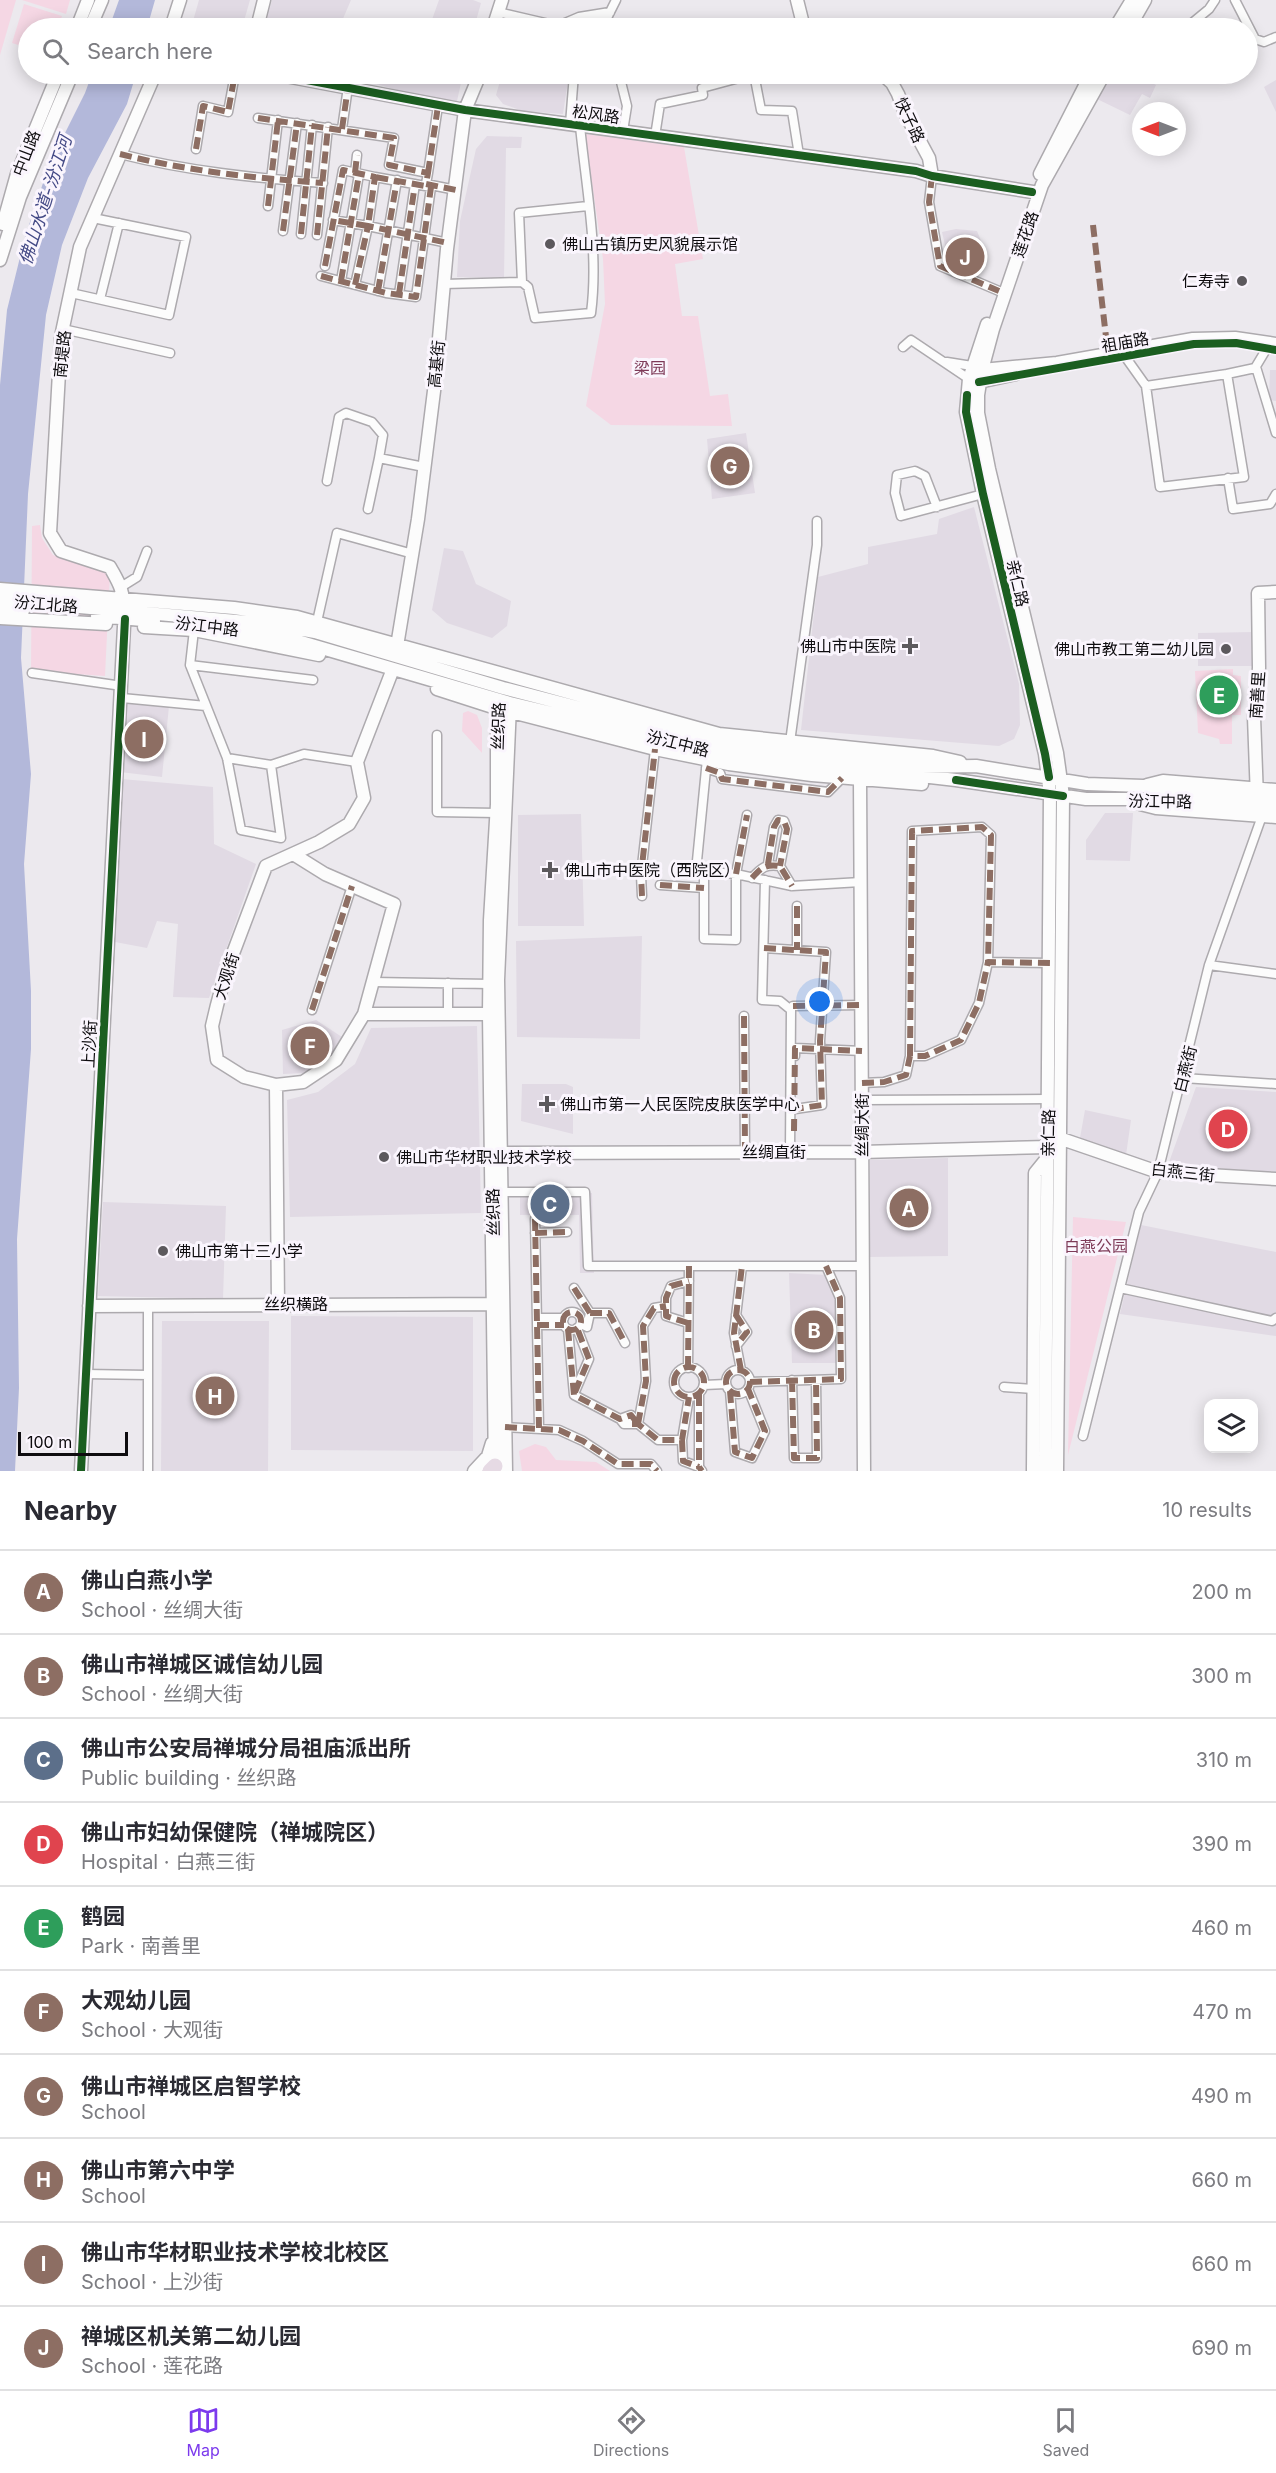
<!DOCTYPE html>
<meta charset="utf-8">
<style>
:root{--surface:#fff;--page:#f2f2f3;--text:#2b2b33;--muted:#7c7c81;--line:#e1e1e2;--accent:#7c3aed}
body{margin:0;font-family:Inter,"Noto Sans SC",sans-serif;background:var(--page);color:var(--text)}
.controls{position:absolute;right:18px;bottom:18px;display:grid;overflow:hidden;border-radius:12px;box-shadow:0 3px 15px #0003}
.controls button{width:54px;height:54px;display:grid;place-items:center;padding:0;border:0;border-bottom:2px solid var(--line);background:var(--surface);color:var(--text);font:30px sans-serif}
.compass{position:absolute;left:1132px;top:102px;width:54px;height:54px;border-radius:50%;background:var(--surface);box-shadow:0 3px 15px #0003;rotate:270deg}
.scale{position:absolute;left:18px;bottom:15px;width:110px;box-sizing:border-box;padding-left:6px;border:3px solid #0e0c0f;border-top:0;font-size:16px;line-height:21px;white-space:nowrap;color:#0e0c0f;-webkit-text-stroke:4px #faf5fd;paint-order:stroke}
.you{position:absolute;left:820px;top:1002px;width:21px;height:21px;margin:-15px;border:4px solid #fff;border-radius:50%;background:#1a73e8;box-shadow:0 0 0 9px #1a73e833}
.badge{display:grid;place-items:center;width:39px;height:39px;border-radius:50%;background:var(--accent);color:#fff;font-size:20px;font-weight:700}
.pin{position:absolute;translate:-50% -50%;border:3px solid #fff;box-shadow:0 2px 6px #0006}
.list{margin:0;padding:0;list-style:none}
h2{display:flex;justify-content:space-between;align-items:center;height:78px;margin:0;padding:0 24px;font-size:26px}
h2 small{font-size:20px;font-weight:400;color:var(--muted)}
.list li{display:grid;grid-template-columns:39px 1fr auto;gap:18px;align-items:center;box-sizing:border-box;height:84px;padding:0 24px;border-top:2px solid var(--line)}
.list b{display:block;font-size:22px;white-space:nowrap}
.list p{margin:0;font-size:20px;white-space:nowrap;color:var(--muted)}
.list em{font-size:20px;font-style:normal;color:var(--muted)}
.icon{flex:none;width:33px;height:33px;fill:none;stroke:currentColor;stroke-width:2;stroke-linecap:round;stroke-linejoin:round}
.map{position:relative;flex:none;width:1276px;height:1471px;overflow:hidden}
.search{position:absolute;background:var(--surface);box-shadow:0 3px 15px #0003;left:18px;right:18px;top:18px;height:66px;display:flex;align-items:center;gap:15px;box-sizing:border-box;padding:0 21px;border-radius:33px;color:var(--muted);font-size:22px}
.sheet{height:918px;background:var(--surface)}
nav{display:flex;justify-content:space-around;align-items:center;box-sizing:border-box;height:84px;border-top:2px solid var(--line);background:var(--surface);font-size:16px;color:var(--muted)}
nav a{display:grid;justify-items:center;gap:3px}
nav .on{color:var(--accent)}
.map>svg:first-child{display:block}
.built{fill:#e1dae4}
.green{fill:#f5d7e4}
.water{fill:#b3b8da}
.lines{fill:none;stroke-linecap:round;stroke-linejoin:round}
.street-casing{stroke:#adaaae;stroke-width:11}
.secondary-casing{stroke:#adaaae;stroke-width:15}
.highway-casing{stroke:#c8c6c9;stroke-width:18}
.street{stroke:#fcfcfc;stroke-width:8}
.secondary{stroke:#fcfcfc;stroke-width:12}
.highway{stroke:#e6dae4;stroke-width:15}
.quiet{stroke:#8d6e63;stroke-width:6;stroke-dasharray:12 6;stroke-linecap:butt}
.cycleway-casing{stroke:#faf5fd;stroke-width:11}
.cycleway{stroke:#1b5e20;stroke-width:8}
.poi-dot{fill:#5c595d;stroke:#faf5fd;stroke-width:2}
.labels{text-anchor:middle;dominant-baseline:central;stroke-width:6;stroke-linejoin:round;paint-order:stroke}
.street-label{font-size:16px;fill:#0e0c0f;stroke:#faf5fd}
.poi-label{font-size:16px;fill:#0e0c0f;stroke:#faf5fd;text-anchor:start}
.park-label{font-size:16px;fill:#7e3b58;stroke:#faf5fd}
.water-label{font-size:18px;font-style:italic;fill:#444a86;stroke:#faf5fd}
</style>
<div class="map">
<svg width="1276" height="1471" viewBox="0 0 1276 1471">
<rect width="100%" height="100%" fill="#ece9ee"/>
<!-- built -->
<path class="built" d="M199 0H250L242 28H191Z
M272 0H351L339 28H295L266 23Z
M439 0H473L481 3 474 28H429Z
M353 74H463L457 101 418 96 352 77Z
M502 74H569L563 114 523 111 503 104 496 95Z
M1108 74H1144L1143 78 1156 85 1150 98 1142 94 1130 115 1095 98Z
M1276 80V112L1264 87Z
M487 136 522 137 521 148H506L504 278 457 277 460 221 476 149Z
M956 229 977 231 984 248 976 278 950 267 942 232Z
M1270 370H1276V401L1269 400Z
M746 433 755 493 712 499 707 439Z
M974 507 1019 684 1020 725 1014 739 999 746 801 730 818 577 868 564V547L937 534 939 519Z
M444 548 463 551 476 584 511 601 507 626 492 638 447 623 432 610Z
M1254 632 1255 666H1198V633Z
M125 703 169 706 162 777 120 772Z
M121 779 213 787 214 844 256 864 209 998 173 997 178 924 157 921 147 948 115 942Z
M1105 813H1133L1130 861 1086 860V840Z
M581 814 584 926H518V815Z
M642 936 640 1039 517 1037 516 941Z
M316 1020 342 1037 333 1056 306 1073 283 1074 282 1030Z
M477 1026 481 1213 290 1217 287 1100 318 1092 355 1064 371 1028Z
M522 1084H566L573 1087V1134L521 1121Z
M1196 1087 1276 1092V1172L1168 1165Z
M1085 1110 1131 1120 1126 1155 1080 1138Z
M948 1158V1256L870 1257V1160Z
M520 1193H592L594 1273H580L579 1215H520Z
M103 1202 226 1206 223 1299 98 1296Z
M1141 1225 1276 1252V1336L1120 1314Z
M789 1273 826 1275 838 1298V1363H792Z
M291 1316 473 1317V1451L291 1450Z
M162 1321H269L268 1471H161Z"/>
<!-- green -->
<path class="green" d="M0 0H16L0 55Z
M22 0H70L66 14Z
M24 4 62 16 58 28H28V48L12 43Z
M585 134 684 147 703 259 675 264 682 316H698L710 396 728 394 732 426 611 425 586 406 605 304 603 259Z
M40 525 42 538 53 555 110 573 105 676 31 671 32 526Z
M1233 669V675L1241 676V715H1232V744H1220L1219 739 1198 733 1195 671Z
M468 711 477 715 482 728V753L462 731 463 713Z
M1073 1217 1126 1222 1068 1455Z
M535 1444 546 1447 556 1460 596 1462 610 1471H522L519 1451Z"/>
<!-- water -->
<path class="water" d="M119 0H155L147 28H109Z
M92 74H136L127 104 88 178 62 245 46 315 28 494 21 658 31 774 24 864 31 991V1049L17 1239 19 1388 15 1471H0V385L7 310 25 237 49 165 85 93Z"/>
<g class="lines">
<!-- street casing -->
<g class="street-casing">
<path id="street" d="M1235 0 1255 39 1264 42 1276 37
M498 12 558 26 579 17 610 12
M609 28 606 20 616 0
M1186 28 1209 9 1215 0
M619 74 627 106 623 131
M1161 74H1162
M258 118 394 138 389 165 428 173 426 184 456 190
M570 124 574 74
M342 129 348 87
M655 136 660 104 703 95 702 88 754 74 761 110 792 111 799 155
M196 149 203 106 228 112 235 74
M120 154C187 171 254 178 323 183
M355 173 357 155
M428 173 438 106
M932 176 929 202 940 266 999 291
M268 206 278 120
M283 231 297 123
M301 234 312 125
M317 235 328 127
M325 266 343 170 375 177 368 226 333 220
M321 276 386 293 416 297 431 187 375 177
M341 281 359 174
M522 282 519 213 588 206
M444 284 522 282 528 287 535 318 591 313C599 252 586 187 580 126
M355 285 368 226 448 243
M378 291 397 180
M71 293 169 315 186 237 93 218
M399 294 415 184
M100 299 119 223
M63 329 170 353
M903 347 911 340 969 379
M1124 355 1146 386 1160 487 1244 477 1227 374 1255 368 1267 348
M947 362 972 366
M1256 367 1276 433
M1146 386 1227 374
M1228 478 1233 509 1270 504 1276 494
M327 481 339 417 346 413 372 422 383 435 379 458 424 467
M937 507 925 476 915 471 897 475 895 493 901 516 983 494
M368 509 379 458
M121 587 137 577 147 551
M316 626 337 533 413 554
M194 630 190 665 227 758 241 830 281 838 271 765 227 758
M190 665 313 680
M32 673 122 686
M122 698 206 706
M437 735V812L497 813
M790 742 817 545V521
M707 759 696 871 736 874 792 886 861 882
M271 765 304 754 357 762
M706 768 720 773 722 779 828 792 842 778
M768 864 774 827 778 820 784 821 787 829 780 866
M704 872V939L736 940V874L747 815
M752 878C762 867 766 864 780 866L792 886
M765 880 762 1000 780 1001 791 1010 790 1152
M660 885 704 888
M642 896 641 875 655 749
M797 906V950
M764 948 826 952 820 1041 822 1105 795 1109
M1209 965 1276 974
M373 982 490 984
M793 1006 862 1005
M312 1010 352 886
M448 1014V983
M744 1016 745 1152
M795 1056V1048L862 1051
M910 1056 912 831 982 827 991 835 988 962
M1183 1078 1276 1084
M862 1083 884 1082 906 1075 910 1056H925L961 1040 979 1003 988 962 1050 963
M862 1100 1048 1099
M501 1192H585L588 1266H863
M535 1219 539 1428
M535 1233 567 1232
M574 1288 590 1313 587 1327 581 1324
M1120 1288 1272 1321 1276 1318
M563 1321a9 9 0 1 1 18 0a9 9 0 1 1-18 0Z
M590 1313H609L625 1343
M736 1315 747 1332 736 1346
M537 1318H564
M688 1323 666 1316V1298L671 1286 689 1281
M537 1325H564
M568 1329 574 1395 620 1419 631 1415 638 1424
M674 1382a15 15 0 1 1 30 0a15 15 0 1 1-30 0Z
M688 1368 689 1266
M741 1370 734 1333 742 1266
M726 1382a12 12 0 1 1 24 0a12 12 0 1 1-24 0Z
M85 1374 148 1375
M792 1380 794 1458H817L816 1380
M750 1382 841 1379 840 1298 826 1266
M704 1385 726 1384
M1004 1387 1033 1389
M730 1391 735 1452 752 1458 765 1431 748 1389
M574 1394 589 1359 577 1328
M699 1394V1467L702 1471
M620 1419 624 1424H638L658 1440H682L689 1397
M638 1424 646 1381 643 1326 654 1308 666 1306
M505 1427 559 1430 583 1441 618 1464H651L657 1471
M1083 1436 1139 1212 1158 1172 1209 965 1262 816
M682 1440 683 1461 699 1467
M148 1471V1305"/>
</g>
<!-- secondary casing -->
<g class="secondary-casing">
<path id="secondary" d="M797 0 804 28
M77 28 88 0
M90 28 102 0
M171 28 180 0
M257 28 264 0
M493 28 502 0
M1115 28 1132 0
M1129 28 1145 0
M275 74 465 110 916 171 932 176 1039 193
M882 74 892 83 898 94 906 115 929 158 932 176
M1040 174 1091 74
M3 224 17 174 58 74
M0 260 20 197 72 74
M987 324 969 379 966 412 983 494 1045 754 1050 794 1045 1471
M975 367 982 370 1057 363 1193 339 1235 338 1276 344
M979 382 1016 374
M0 589 234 608 297 617 719 734 933 756 960 762
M0 600 271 624 315 632 503 688 719 744 922 767 976 766 1087 784 1143 786 1162 790 1276 799
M122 606C125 591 117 580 110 567L61 551 50 533 61 337 80 247 155 74
M0 609 23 611
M97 616 154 621
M0 618 106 624
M210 626 284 637 510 703 720 753 956 780 1086 799H1162L1276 808
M144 627 194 630 319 655
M396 652 418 519 435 383 447 249 465 110 480 74
M437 689 496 708 655 749 729 764 812 775 922 784
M860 780 864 1471
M1147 785 1163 781 1276 790
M1257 798 1254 717 1259 668 1258 593 1276 592
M1140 804 1156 808 1276 817
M364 1014H489
M276 1085 303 1082 336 1060 364 1014 394 904 325 874 293 854
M1059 1138 1158 1172 1276 1179
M501 1153 862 1152 1048 1147
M278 1304 276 1085 244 1077 217 1060 212 1026 217 1005 226 972 266 866 319 842 349 824 364 798 357 762 391 674
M89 1306 502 1304
M81 1471 124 626
M474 1471 488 1456 492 1443
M495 1471 489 1014 490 920 497 804V702
M506 1471 498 980 510 705
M1033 1471 1035 1173 1048 1157
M1057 1471 1063 796 1057 753 989 469 978 413V395L982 370 993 329 1042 185 1104 74"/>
</g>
<!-- highway casing -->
<g class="highway-casing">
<path id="highway" d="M490 1471 495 1466"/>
</g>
<!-- street -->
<use href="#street" class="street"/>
<!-- secondary -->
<use href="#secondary" class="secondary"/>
<!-- highway -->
<use href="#highway" class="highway"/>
<!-- quiet -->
<path class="quiet" d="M258 118 394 138 389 165 428 173 426 184 456 190
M342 129 348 87
M196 149 203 106 228 112 235 74
M120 154C187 171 254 178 323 183
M355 173 357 155
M428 173 438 106
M932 176 929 202 940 266 999 291
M268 206 278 120
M1093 225 1108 354
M283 231 297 123
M301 234 312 125
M317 235 328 127
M325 266 343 170 375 177 368 226 333 220
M321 276 386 293 416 297 431 187 375 177
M341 281 359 174
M355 285 368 226 448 243
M378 291 397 180
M399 294 415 184
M706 768 720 773 722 779 828 792 842 778
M768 864 774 827 778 820 784 821 787 829 780 866
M736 874 747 815
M752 878C762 867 766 864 780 866L792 886
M660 885 704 888
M642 896 641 875 655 749
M797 906V950
M764 948 826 952 820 1041 822 1105 795 1109
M793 1006 862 1005
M312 1010 352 886
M744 1016 745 1152
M910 1056 912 831 982 827 991 835 988 962
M862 1083 884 1082 906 1075 910 1056H925L961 1040 979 1003 988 962 1050 963
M794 1131 795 1048 862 1051
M535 1219 539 1428
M535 1233 567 1232
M574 1288 590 1313 589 1319
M563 1321a9 9 0 1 1 18 0a9 9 0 1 1-18 0Z
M590 1313H609L625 1343
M736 1315 747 1332 736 1346
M688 1323 666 1316V1298L671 1286 689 1281
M537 1325H564
M568 1329 574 1395 620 1419 631 1415 638 1424
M674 1382a15 15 0 1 1 30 0a15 15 0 1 1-30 0Z
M688 1368 689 1266
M741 1370 734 1333 742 1266
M726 1382a12 12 0 1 1 24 0a12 12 0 1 1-24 0Z
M792 1380 794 1458H817L816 1380
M750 1382 841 1379 840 1298 826 1266
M730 1391 735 1452 752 1458 765 1431 748 1389
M575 1392 589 1359 577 1328
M699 1394V1467L702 1471
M632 1424H638L658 1440H682L689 1397
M638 1424 646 1381 643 1326 654 1308 666 1306
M505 1427 559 1430 583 1441 618 1464H651L657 1471
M682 1440 683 1461 699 1467"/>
<!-- cycleway casing -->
<g class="cycleway-casing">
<path id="cycleway" d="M275 74 465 110 916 171 932 176 1032 192
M979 382 1194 344 1236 343 1276 350
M967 395 966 412 983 494 1045 754 1049 777
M956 780 1063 796
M81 1471 125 619"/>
</g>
<!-- cycleway -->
<use href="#cycleway" class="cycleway"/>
</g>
<!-- markers -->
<g class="poi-dot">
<circle cx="550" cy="244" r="6"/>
<circle cx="1242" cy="281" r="6"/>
<path d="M907 637h6v6h6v6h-6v6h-6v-6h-6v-6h6z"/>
<circle cx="1226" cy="649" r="6"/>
<path d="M547 861h6v6h6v6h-6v6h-6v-6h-6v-6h6z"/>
<path d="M544 1095h6v6h6v6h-6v6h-6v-6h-6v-6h6z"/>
<circle cx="384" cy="1157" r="6"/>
<circle cx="163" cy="1251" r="6"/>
</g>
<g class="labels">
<!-- street labels -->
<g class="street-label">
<text transform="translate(596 114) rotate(8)">松风路</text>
<text transform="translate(910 120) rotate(65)">快子路</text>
<text transform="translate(26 153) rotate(-69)">中山路</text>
<text transform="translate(1025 234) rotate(-71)">莲花路</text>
<text transform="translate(1125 342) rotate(-10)">祖庙路</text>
<text transform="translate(62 354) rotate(-84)">南堤路</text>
<text transform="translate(436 364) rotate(-84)">高基街</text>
<text transform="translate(1018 583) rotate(77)">亲仁路</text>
<text transform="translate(46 604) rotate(5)">汾江北路</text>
<text transform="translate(207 626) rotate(7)">汾江中路</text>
<text transform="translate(1257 695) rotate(-86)">南善里</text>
<text transform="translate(498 726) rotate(-88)">丝织路</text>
<text transform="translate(678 743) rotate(14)">汾江中路</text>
<text transform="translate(1160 801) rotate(1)">汾江中路</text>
<text transform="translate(226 976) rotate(-72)">大观街</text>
<text transform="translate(89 1044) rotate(-87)">上沙街</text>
<text transform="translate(1185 1069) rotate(-76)">白燕街</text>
<text transform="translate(862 1125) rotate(-90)">丝绸大街</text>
<text transform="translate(1048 1133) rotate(-89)">亲仁路</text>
<text x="774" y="1152">丝绸直街</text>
<text transform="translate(1183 1172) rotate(6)">白燕三街</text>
<text transform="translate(493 1212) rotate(-91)">丝织路</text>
<text x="296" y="1304">丝织横路</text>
</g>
<!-- poi labels -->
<g class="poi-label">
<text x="562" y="244">佛山古镇历史风貌展示馆</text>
<text x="1230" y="281" text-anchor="end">仁寿寺</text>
<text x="896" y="646" text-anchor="end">佛山市中医院</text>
<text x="1214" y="649" text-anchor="end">佛山市教工第二幼儿园</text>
<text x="564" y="870">佛山市中医院（西院区）</text>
<text x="560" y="1104">佛山市第一人民医院皮肤医学中心</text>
<text x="396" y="1157">佛山市华材职业技术学校</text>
<text x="175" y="1251">佛山市第十三小学</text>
</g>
<!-- park labels -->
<g class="park-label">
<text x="650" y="368">梁园</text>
<text x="1096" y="1246">白燕公园</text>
</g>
<!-- water labels -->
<g class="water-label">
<text transform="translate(45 200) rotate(-72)">佛山水道-汾江河</text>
</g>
</g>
</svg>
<div class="controls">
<button><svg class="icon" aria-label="layers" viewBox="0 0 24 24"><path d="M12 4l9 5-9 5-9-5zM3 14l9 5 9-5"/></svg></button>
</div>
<svg class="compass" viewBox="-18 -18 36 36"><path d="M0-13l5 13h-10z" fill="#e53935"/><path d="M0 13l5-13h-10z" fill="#7c7c81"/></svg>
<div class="scale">100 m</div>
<div class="you"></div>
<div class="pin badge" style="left:909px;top:1208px;background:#8d6e63">A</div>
<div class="pin badge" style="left:814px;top:1330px;background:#8d6e63">B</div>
<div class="pin badge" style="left:550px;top:1204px;background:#5c6f8a">C</div>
<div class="pin badge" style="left:1228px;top:1129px;background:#e0444e">D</div>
<div class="pin badge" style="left:1219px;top:695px;background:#2e9e5b">E</div>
<div class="pin badge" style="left:310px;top:1046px;background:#8d6e63">F</div>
<div class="pin badge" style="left:730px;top:466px;background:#8d6e63">G</div>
<div class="pin badge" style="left:215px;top:1396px;background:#8d6e63">H</div>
<div class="pin badge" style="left:144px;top:739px;background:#8d6e63">I</div>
<div class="pin badge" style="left:965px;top:257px;background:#8d6e63">J</div>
<div class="search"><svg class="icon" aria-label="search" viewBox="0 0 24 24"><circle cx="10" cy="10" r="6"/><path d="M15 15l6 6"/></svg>Search here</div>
</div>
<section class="sheet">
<h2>Nearby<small>10 results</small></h2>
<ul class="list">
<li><span class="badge" style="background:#8d6e63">A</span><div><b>佛山白燕小学</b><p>School · 丝绸大街</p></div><em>200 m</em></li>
<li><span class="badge" style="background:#8d6e63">B</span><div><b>佛山市禅城区诚信幼儿园</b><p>School · 丝绸大街</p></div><em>300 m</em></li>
<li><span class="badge" style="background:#5c6f8a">C</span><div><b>佛山市公安局禅城分局祖庙派出所</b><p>Public building · 丝织路</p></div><em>310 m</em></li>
<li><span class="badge" style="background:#e0444e">D</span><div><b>佛山市妇幼保健院（禅城院区）</b><p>Hospital · 白燕三街</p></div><em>390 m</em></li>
<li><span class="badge" style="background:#2e9e5b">E</span><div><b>鹤园</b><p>Park · 南善里</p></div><em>460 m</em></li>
<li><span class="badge" style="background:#8d6e63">F</span><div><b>大观幼儿园</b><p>School · 大观街</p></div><em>470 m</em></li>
<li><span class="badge" style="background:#8d6e63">G</span><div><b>佛山市禅城区启智学校</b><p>School</p></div><em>490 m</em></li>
<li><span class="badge" style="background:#8d6e63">H</span><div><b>佛山市第六中学</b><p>School</p></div><em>660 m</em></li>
<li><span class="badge" style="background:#8d6e63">I</span><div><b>佛山市华材职业技术学校北校区</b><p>School · 上沙街</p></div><em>660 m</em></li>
<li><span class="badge" style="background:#8d6e63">J</span><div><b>禅城区机关第二幼儿园</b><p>School · 莲花路</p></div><em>690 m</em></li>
</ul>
</section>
<nav>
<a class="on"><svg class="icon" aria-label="map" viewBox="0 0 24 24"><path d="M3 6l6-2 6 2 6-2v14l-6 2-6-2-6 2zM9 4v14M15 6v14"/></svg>Map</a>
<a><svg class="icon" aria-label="directions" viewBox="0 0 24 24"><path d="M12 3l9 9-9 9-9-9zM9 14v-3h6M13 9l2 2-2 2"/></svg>Directions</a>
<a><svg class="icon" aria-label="saved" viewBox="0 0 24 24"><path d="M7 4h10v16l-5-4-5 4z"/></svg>Saved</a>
</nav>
